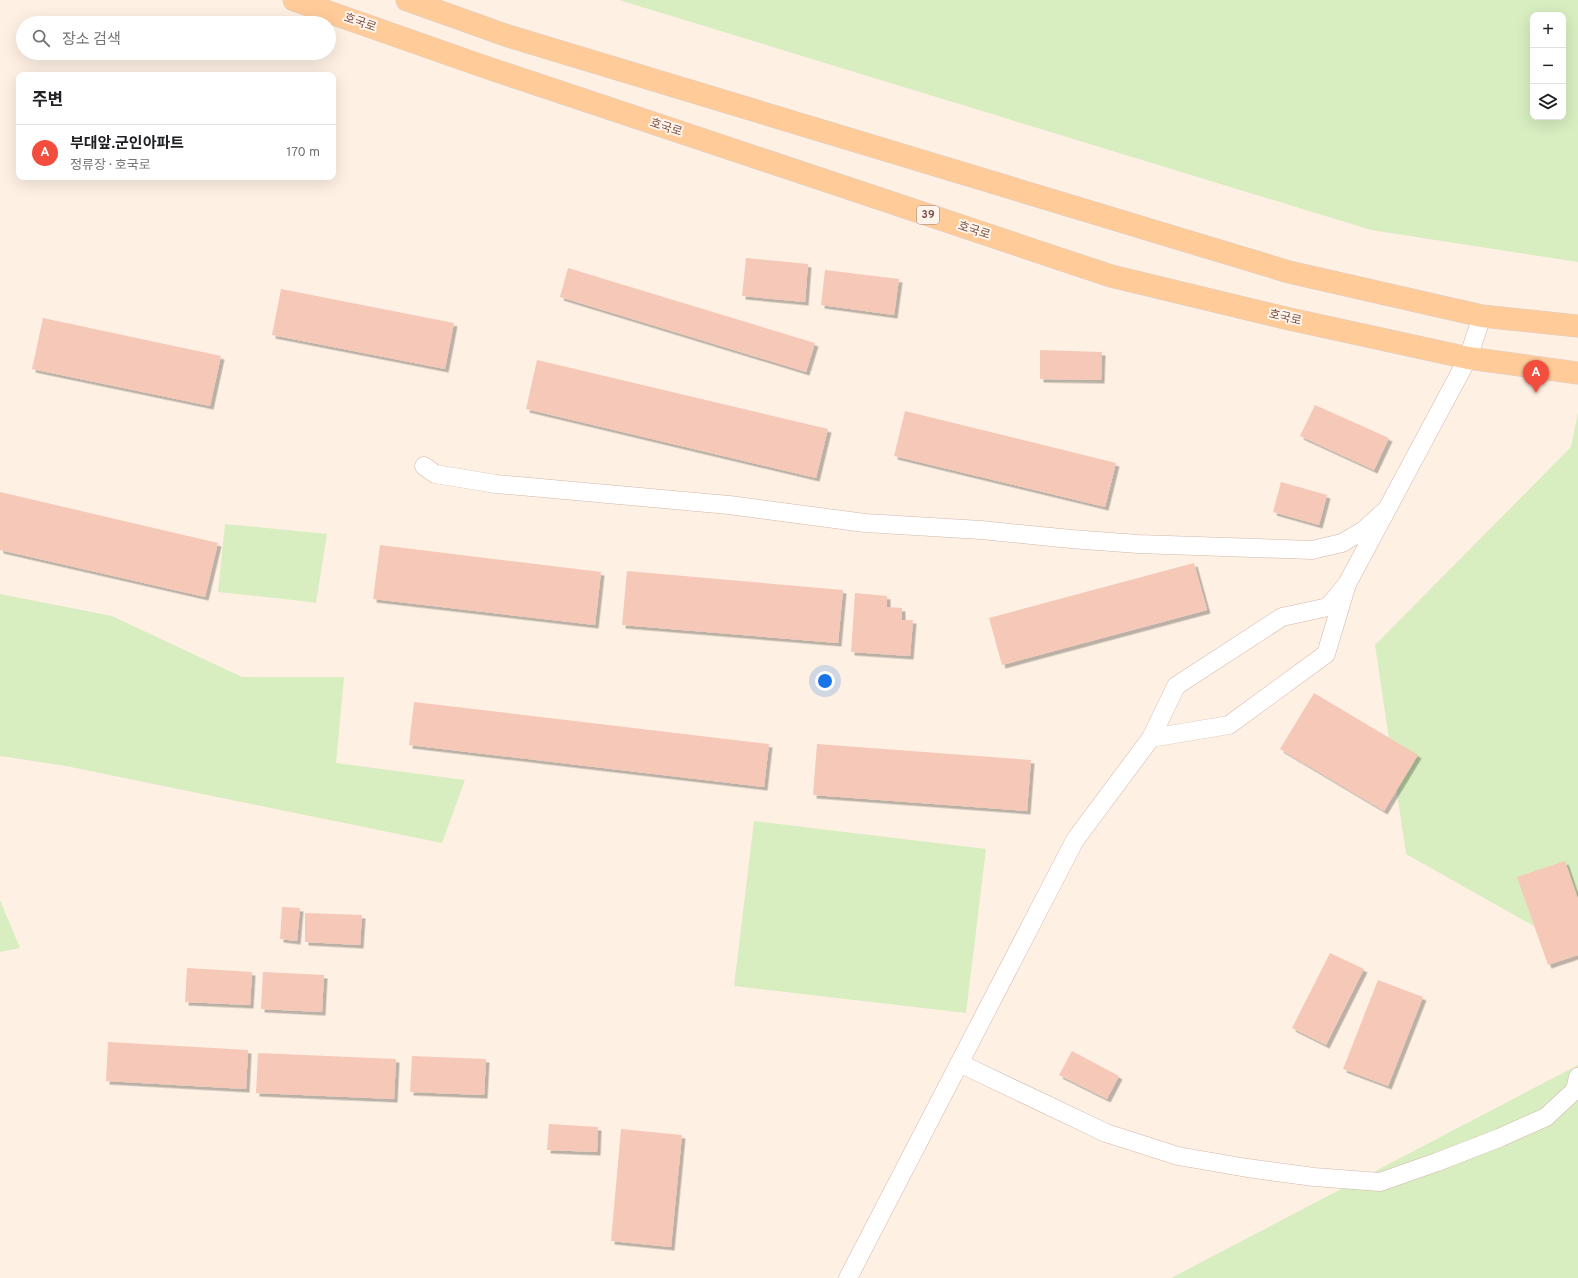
<!DOCTYPE html>
<html lang="ko">
<meta charset="utf-8">
<style>
:root{--surface:#fff;--page:#f2f2f2;--text:#202124;--muted:#757577;--line:#e0e0e0;--accent:#f34d3d}
body{margin:0;font-family:Overpass,"Noto Sans KR",sans-serif;background:var(--page);color:var(--text)}
.controls{position:absolute;right:12px;top:12px;display:grid;overflow:hidden;border-radius:8px;box-shadow:0 4px 16px #0002}
.controls button{width:36px;height:36px;display:grid;place-items:center;padding:0;border:0;border-bottom:1px solid var(--line);background:var(--surface);color:var(--text);font:20px sans-serif}
.you{position:absolute;left:825px;top:681px;width:14px;height:14px;margin:-10px;border:3px solid #fff;border-radius:50%;background:#1a73e8;box-shadow:0 0 0 6px #1a73e833}
.badge{display:grid;place-items:center;width:26px;height:26px;border-radius:50%;background:var(--accent);color:#fff;font-size:13px;font-weight:700}
.pin{position:absolute;translate:-50% -33px;filter:drop-shadow(0 1px 2px #0008)}
.pin::after{content:'';position:absolute;top:21px;width:14px;height:12px;background:inherit;clip-path:polygon(0 0,100% 0,50% 100%)}
.list{margin:0;padding:0;list-style:none}
h2{display:flex;justify-content:space-between;align-items:center;height:52px;margin:0;padding:0 16px;font-size:17px}
h2 small{font-size:13px;font-weight:400;color:var(--muted)}
.list li{display:grid;grid-template-columns:26px 1fr auto;gap:12px;align-items:center;box-sizing:border-box;height:56px;padding:0 16px;border-top:1px solid var(--line)}
.list b{display:block;font-size:15px;white-space:nowrap}
.list p{margin:0;font-size:13px;white-space:nowrap;color:var(--muted)}
.list em{font-size:13px;font-style:normal;color:var(--muted)}
.icon{flex:none;width:22px;height:22px;fill:none;stroke:currentColor;stroke-width:2;stroke-linecap:round;stroke-linejoin:round}
.map{position:relative;flex:none;width:1578px;height:1278px;overflow:hidden}
.search{position:absolute;background:var(--surface);box-shadow:0 4px 16px #0002;left:16px;top:16px;width:320px;height:44px;display:flex;align-items:center;gap:10px;box-sizing:border-box;padding:0 14px;border-radius:22px;color:var(--muted);font-size:15px}
.panel{position:absolute;background:var(--surface);box-shadow:0 4px 16px #0002;left:16px;top:72px;width:320px;height:108px;border-radius:8px}
.map>svg:first-child{display:block}
.green{fill:#d8edc0;fill-rule:evenodd}
.building{fill:#f6c8b8;filter:url(#shadow)}
.lines{fill:none;stroke-linecap:round;stroke-linejoin:round}
.lane-casing{stroke:#d3b7aa;stroke-width:19}
.primary-casing{stroke:#d9cecb;stroke-width:23}
.lane{stroke:#fff;stroke-width:18}
.primary{stroke:#ffcb99;stroke-width:22}
.labels{text-anchor:middle;dominant-baseline:central;stroke-width:4;stroke-linejoin:round;paint-order:stroke}
.shield{fill:#fff4eb;stroke:#a18278;stroke-width:1}
.shield-label{font-size:11px;font-weight:bold;fill:#795146}
.street-label{font-size:12px;fill:#795146;stroke:#fff4eb}
</style>
<div class="map">
<svg width="1578" height="1278" viewBox="0 0 1578 1278">
<defs>
<filter id="shadow"><feDropShadow dx="3.5" dy="3.5" stdDeviation="0" flood-color="#0004"/></filter>
</defs>
<rect width="100%" height="100%" fill="#fef0e3"/>
<!-- green -->
<path class="green" d="M619 0H1578V262L1371 230ZM1533 15H1563V117H1533Z
M1578 412V951L1406 854 1375 645 1571 447Z
M225 524 327 534 316 603 294 600 218 592Z
M0 594 112 616 242 677H344L336 763 465 780 442 843 66 766 0 756Z
M754 821 986 849 966 1013 734 986Z
M0 900 20 948 0 952Z
M1578 1065V1278H1171Z"/>
<!-- building -->
<path class="building" d="M746 258 808 264 805 302 742 296Z
M568 268 815 343 806 372 560 297Z
M825 270 899 279 894 315 821 305Z
M281 289 454 323 445 369 272 335Z
M43 318 221 356 210 406 32 369Z
M1040 350 1102 352 1101 380 1040 379Z
M537 360 828 429 816 478 526 409Z
M1315 405 1389 438 1374 470 1300 436Z
M905 411 1116 463 1105 507 894 456Z
M1281 482 1327 495 1319 525 1273 512Z
M0 492 218 543 205 597 0 550Z
M380 545 601 572 595 625 373 599Z
M1194 563 1207 610 1002 665 989 618Z
M627 571 843 590 838 643 622 625Z
M855 593 887 596V607L902 608V620H913L910 656 851 652Z
M1314 693 1418 755 1384 811 1280 749Z
M414 702 769 744 764 787 409 745Z
M817 744 1031 760 1027 811 813 795Z
M1565 861 1578 899V955L1548 965 1517 877Z
M282 907 300 908 297 941 280 939Z
M305 913 362 915 360 945 305 942Z
M1330 953 1364 969 1326 1045 1292 1028Z
M187 968 252 972 250 1005 185 1002Z
M263 972 324 975 322 1012 261 1009Z
M1378 980 1423 997 1388 1086 1343 1069Z
M108 1042 248 1050 246 1089 106 1081Z
M1072 1051 1119 1076 1107 1099 1059 1075Z
M258 1053 396 1059 394 1099 256 1093Z
M412 1056 486 1059 484 1095 410 1092Z
M549 1124 598 1127 597 1152 547 1150Z
M621 1129 682 1135 671 1247 611 1241Z"/>
<g class="lines">
<!-- lane casing -->
<g class="lane-casing">
<path id="lane" d="M424 466 435 474 496 484 729 505 865 523 981 530 1071 539 1138 544 1312 550 1342 543 1364 530 1386 510
M1347 584 1328 607 1282 617 1176 686 1151 738 1229 725 1326 654 1347 584 1468 358 1482 316
M959 1063 1106 1133 1178 1156 1247 1168 1314 1177 1380 1182 1437 1162 1499 1138 1546 1117 1575 1090 1578 1077
M848 1278 1075 840 1151 738"/>
</g>
<!-- primary casing -->
<g class="primary-casing">
<path id="primary" d="M294 0 488 68 1111 276 1285 318 1468 358 1578 373
M407 0 505 35 1289 272 1482 316 1578 326"/>
</g>
<!-- lane -->
<use href="#lane" class="lane"/>
<!-- primary -->
<use href="#primary" class="primary"/>
</g>
<g class="labels">
<!-- shield labels -->
<rect class="shield" x="917" y="206" width="22" height="18" rx="3"/>
<g class="shield-label">
<text x="928" y="215">39</text>
</g>
<!-- street labels -->
<g class="street-label">
<text transform="translate(360 23) rotate(19)">호국로</text>
<text transform="translate(666 128) rotate(18)">호국로</text>
<text transform="translate(974 231) rotate(18)">호국로</text>
<text transform="translate(1285 318) rotate(13)">호국로</text>
</g>
</g>
</svg>
<div class="controls">
<button>+</button>
<button>−</button>
<button><svg class="icon" aria-label="layers" viewBox="0 0 24 24"><path d="M12 4l9 5-9 5-9-5zM3 14l9 5 9-5"/></svg></button>
</div>
<div class="you"></div>
<div class="pin badge" style="left:1536px;top:393px">A</div>
<div class="search"><svg class="icon" aria-label="search" viewBox="0 0 24 24"><circle cx="10" cy="10" r="6"/><path d="M15 15l6 6"/></svg>장소 검색</div>
<section class="panel">
<h2>주변<small></small></h2>
<ul class="list">
<li><span class="badge">A</span><div><b>부대앞.군인아파트</b><p>정류장 · 호국로</p></div><em>170 m</em></li>
</ul>
</section>
</div>
